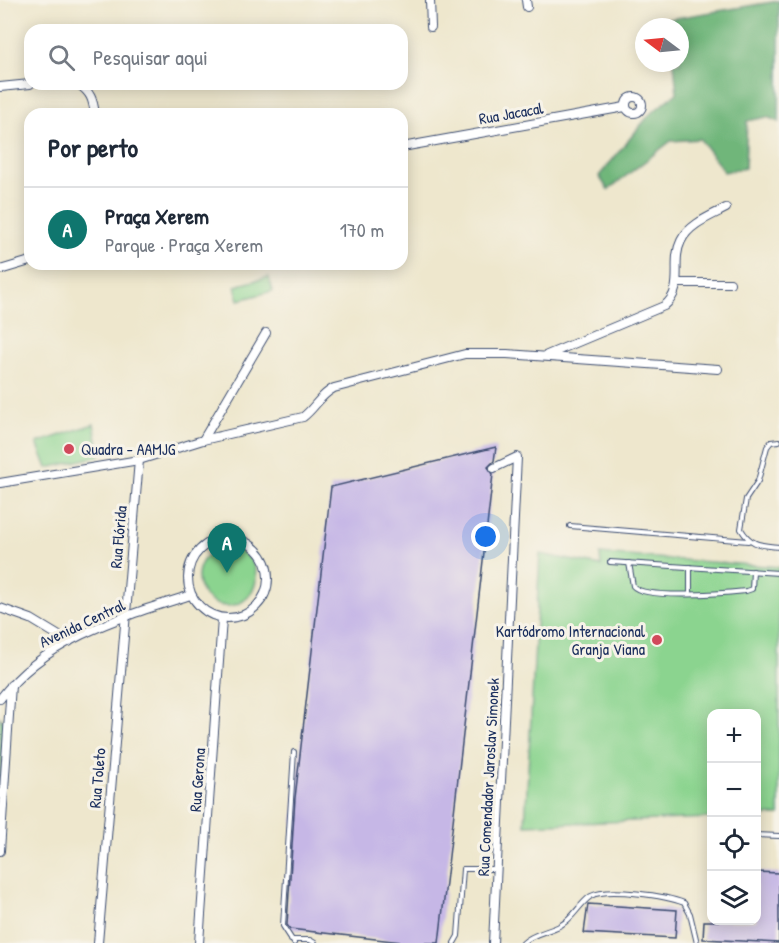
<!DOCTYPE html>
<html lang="pt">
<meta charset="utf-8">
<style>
body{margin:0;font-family:"Patrick Hand",sans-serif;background:#f6f6f7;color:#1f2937}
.controls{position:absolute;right:18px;bottom:18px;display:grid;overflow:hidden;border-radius:12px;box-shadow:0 3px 15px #0003}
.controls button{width:54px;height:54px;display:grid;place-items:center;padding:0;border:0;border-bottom:2px solid #e0e1e3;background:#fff;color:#1f2937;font:30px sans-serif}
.compass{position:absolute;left:635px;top:18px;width:54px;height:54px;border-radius:50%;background:#fff;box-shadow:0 3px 15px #0003;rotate:286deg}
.you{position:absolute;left:486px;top:537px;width:21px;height:21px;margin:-15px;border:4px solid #fff;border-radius:50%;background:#1a73e8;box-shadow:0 0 0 9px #1a73e833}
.badge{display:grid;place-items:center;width:39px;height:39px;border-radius:50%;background:#0f766e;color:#fff;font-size:20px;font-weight:700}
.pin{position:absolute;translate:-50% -50px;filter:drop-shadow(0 2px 3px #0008)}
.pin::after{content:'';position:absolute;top:32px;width:21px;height:18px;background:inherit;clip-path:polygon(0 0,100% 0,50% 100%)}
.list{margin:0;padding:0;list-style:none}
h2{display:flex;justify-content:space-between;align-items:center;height:78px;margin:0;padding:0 24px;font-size:26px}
h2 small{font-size:20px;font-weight:400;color:#747a83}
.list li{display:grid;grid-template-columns:39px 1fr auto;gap:18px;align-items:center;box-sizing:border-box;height:84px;padding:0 24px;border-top:2px solid #e0e1e3}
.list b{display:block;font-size:22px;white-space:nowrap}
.list p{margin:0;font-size:20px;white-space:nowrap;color:#747a83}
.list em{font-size:20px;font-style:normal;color:#747a83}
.icon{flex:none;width:33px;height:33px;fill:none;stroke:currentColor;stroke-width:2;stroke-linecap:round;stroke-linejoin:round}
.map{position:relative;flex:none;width:779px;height:943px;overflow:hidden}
.search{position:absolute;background:#fff;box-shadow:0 3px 15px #0003;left:24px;top:24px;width:384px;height:66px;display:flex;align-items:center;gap:15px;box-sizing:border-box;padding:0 21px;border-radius:18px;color:#747a83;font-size:22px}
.panel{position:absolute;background:#fff;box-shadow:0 3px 15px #0003;left:24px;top:108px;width:384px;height:162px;border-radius:18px}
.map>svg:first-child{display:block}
.green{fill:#8bd48f;stroke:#538276;stroke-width:1.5}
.forest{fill:#70b67a;stroke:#46726c;stroke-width:1.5}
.building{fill:#c6b7e6}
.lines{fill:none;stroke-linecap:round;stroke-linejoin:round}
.service-casing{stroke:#3b4b6f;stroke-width:6}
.minor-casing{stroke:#3b4b6f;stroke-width:10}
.service{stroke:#fff;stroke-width:4}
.minor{stroke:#fff;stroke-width:8}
.poi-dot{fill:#d1495b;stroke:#f7f3e8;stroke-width:2}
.labels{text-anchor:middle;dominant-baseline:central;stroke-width:6;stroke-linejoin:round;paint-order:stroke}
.street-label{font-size:16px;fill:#1b2f5e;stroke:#f7f3e8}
.poi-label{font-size:16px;fill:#1b2f5e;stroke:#f7f3e8;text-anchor:start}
</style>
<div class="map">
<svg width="779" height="943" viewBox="0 0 779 943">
<rect width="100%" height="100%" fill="#f7f3e8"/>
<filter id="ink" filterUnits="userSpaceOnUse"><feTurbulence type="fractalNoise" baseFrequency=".0167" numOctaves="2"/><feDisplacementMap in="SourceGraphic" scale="12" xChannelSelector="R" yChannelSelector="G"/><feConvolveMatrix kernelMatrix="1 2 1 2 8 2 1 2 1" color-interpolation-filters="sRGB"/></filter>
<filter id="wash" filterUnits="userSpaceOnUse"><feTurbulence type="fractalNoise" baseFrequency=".008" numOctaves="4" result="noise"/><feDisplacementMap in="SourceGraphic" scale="24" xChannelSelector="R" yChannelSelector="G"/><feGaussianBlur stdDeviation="1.35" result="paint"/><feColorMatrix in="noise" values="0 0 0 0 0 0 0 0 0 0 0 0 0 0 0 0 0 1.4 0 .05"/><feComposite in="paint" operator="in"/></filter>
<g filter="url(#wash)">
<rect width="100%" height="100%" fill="#eee7cd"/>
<g class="green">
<polygon points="269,277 273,291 239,300 235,286"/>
<polygon points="94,424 100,456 47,468 37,443"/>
<circle cx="227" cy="577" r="29"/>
<polygon points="540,554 601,566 600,554 779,567 779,815 757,816 756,714 712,714 711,818 525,825"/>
<polygon points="0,717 5,723 0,798"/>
</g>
<polygon class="forest" points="779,1 779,122 767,117 747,121 745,168 724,172 700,139 671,141 608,190 599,176 650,114 677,93 674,63 680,63 680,27 670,27 669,19"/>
<g id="blocks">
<g class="building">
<polygon points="496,447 494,461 488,467 493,474 439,943 410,943 290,929 287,925 295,798 331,487"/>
<polygon points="756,872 779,873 779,943 703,939 704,921 756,921"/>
<polygon points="588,904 677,910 675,938 584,933"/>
</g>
</g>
</g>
<g filter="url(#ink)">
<use href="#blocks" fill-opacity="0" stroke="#3b4b6f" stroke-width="1.5"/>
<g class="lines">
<g class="service-casing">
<g id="service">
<path d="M779,441L771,442L767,447L758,481L746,499L741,529C751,546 761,545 779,547"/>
<polyline points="570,526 748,541"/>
<polyline points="610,562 779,573"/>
<path d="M629,563L633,586C644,600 726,593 746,591L752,589L753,571"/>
<polyline points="690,593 690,567"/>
<polyline points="294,752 283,926 294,943"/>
<polyline points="756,835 779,836"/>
<polyline points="291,940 310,940 315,943"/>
<polyline points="454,943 458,936 463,869 497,869"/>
<path d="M523,943C533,933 549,932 561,925C574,918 579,904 591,896C607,887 667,896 684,903L690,914L697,943"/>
</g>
</g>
<g class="minor-casing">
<g id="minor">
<polyline points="430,0 431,27"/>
<polyline points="526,0 527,7"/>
<path d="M78,84C91,92 93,100 95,114"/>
<polyline points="0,87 30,84"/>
<circle cx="634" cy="105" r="8"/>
<polyline points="402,147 625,107"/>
<polyline points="0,270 30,261"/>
<polyline points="677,283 730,283"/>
<path d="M547,355L664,306C686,289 670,263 681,241C689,224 711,216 726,208"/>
<polyline points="203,440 266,333"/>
<path d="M0,483L139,460L203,440L303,417C315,408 320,395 334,388L465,354H507L718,369"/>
<circle cx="228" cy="578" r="40"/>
<polyline points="0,608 31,619 69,642"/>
<path d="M0,699C46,638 121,617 191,595"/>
<polyline points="0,851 11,685"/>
<polyline points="98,943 139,460"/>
<polyline points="199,943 222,619"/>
<polyline points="493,943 517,457 494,468"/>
</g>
</g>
<use href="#service" class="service"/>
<use href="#minor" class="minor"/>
</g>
</g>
<g class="poi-dot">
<circle cx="69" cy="449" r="6"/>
<circle cx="657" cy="640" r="6"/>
</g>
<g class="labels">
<g class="street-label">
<text transform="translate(511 113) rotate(-10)">Rua Jacacal</text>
<text transform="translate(118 537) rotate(-85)">Rua Flórida</text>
<text transform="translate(82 623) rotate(-25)">Avenida Central</text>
<text transform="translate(488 777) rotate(-87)">Rua Comendador Jaroslav Simonek</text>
<text transform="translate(97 778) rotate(-85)">Rua Toleto</text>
<text transform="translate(197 780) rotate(-86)">Rua Gerona</text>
</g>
<g class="poi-label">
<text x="81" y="449">Quadra - AAMJG</text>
<text x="645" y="631" text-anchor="end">Kartódromo Internacional<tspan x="645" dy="18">Granja Viana</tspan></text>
</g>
</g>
</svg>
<div class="controls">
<button>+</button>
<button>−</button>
<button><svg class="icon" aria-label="locate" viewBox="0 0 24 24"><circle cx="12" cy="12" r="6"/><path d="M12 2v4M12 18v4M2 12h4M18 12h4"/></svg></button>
<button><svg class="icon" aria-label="layers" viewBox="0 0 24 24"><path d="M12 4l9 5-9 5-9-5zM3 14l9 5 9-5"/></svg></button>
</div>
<svg class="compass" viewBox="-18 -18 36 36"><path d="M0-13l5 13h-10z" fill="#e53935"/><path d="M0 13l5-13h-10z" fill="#747a83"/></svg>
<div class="you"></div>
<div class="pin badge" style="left:227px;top:573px">A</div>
<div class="search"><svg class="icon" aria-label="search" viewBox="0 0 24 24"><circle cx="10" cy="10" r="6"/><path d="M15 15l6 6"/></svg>Pesquisar aqui</div>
<section class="panel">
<h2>Por perto<small></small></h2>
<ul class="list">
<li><span class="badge">A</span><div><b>Praça Xerem</b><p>Parque · Praça Xerem</p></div><em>170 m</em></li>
</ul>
</section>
</div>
